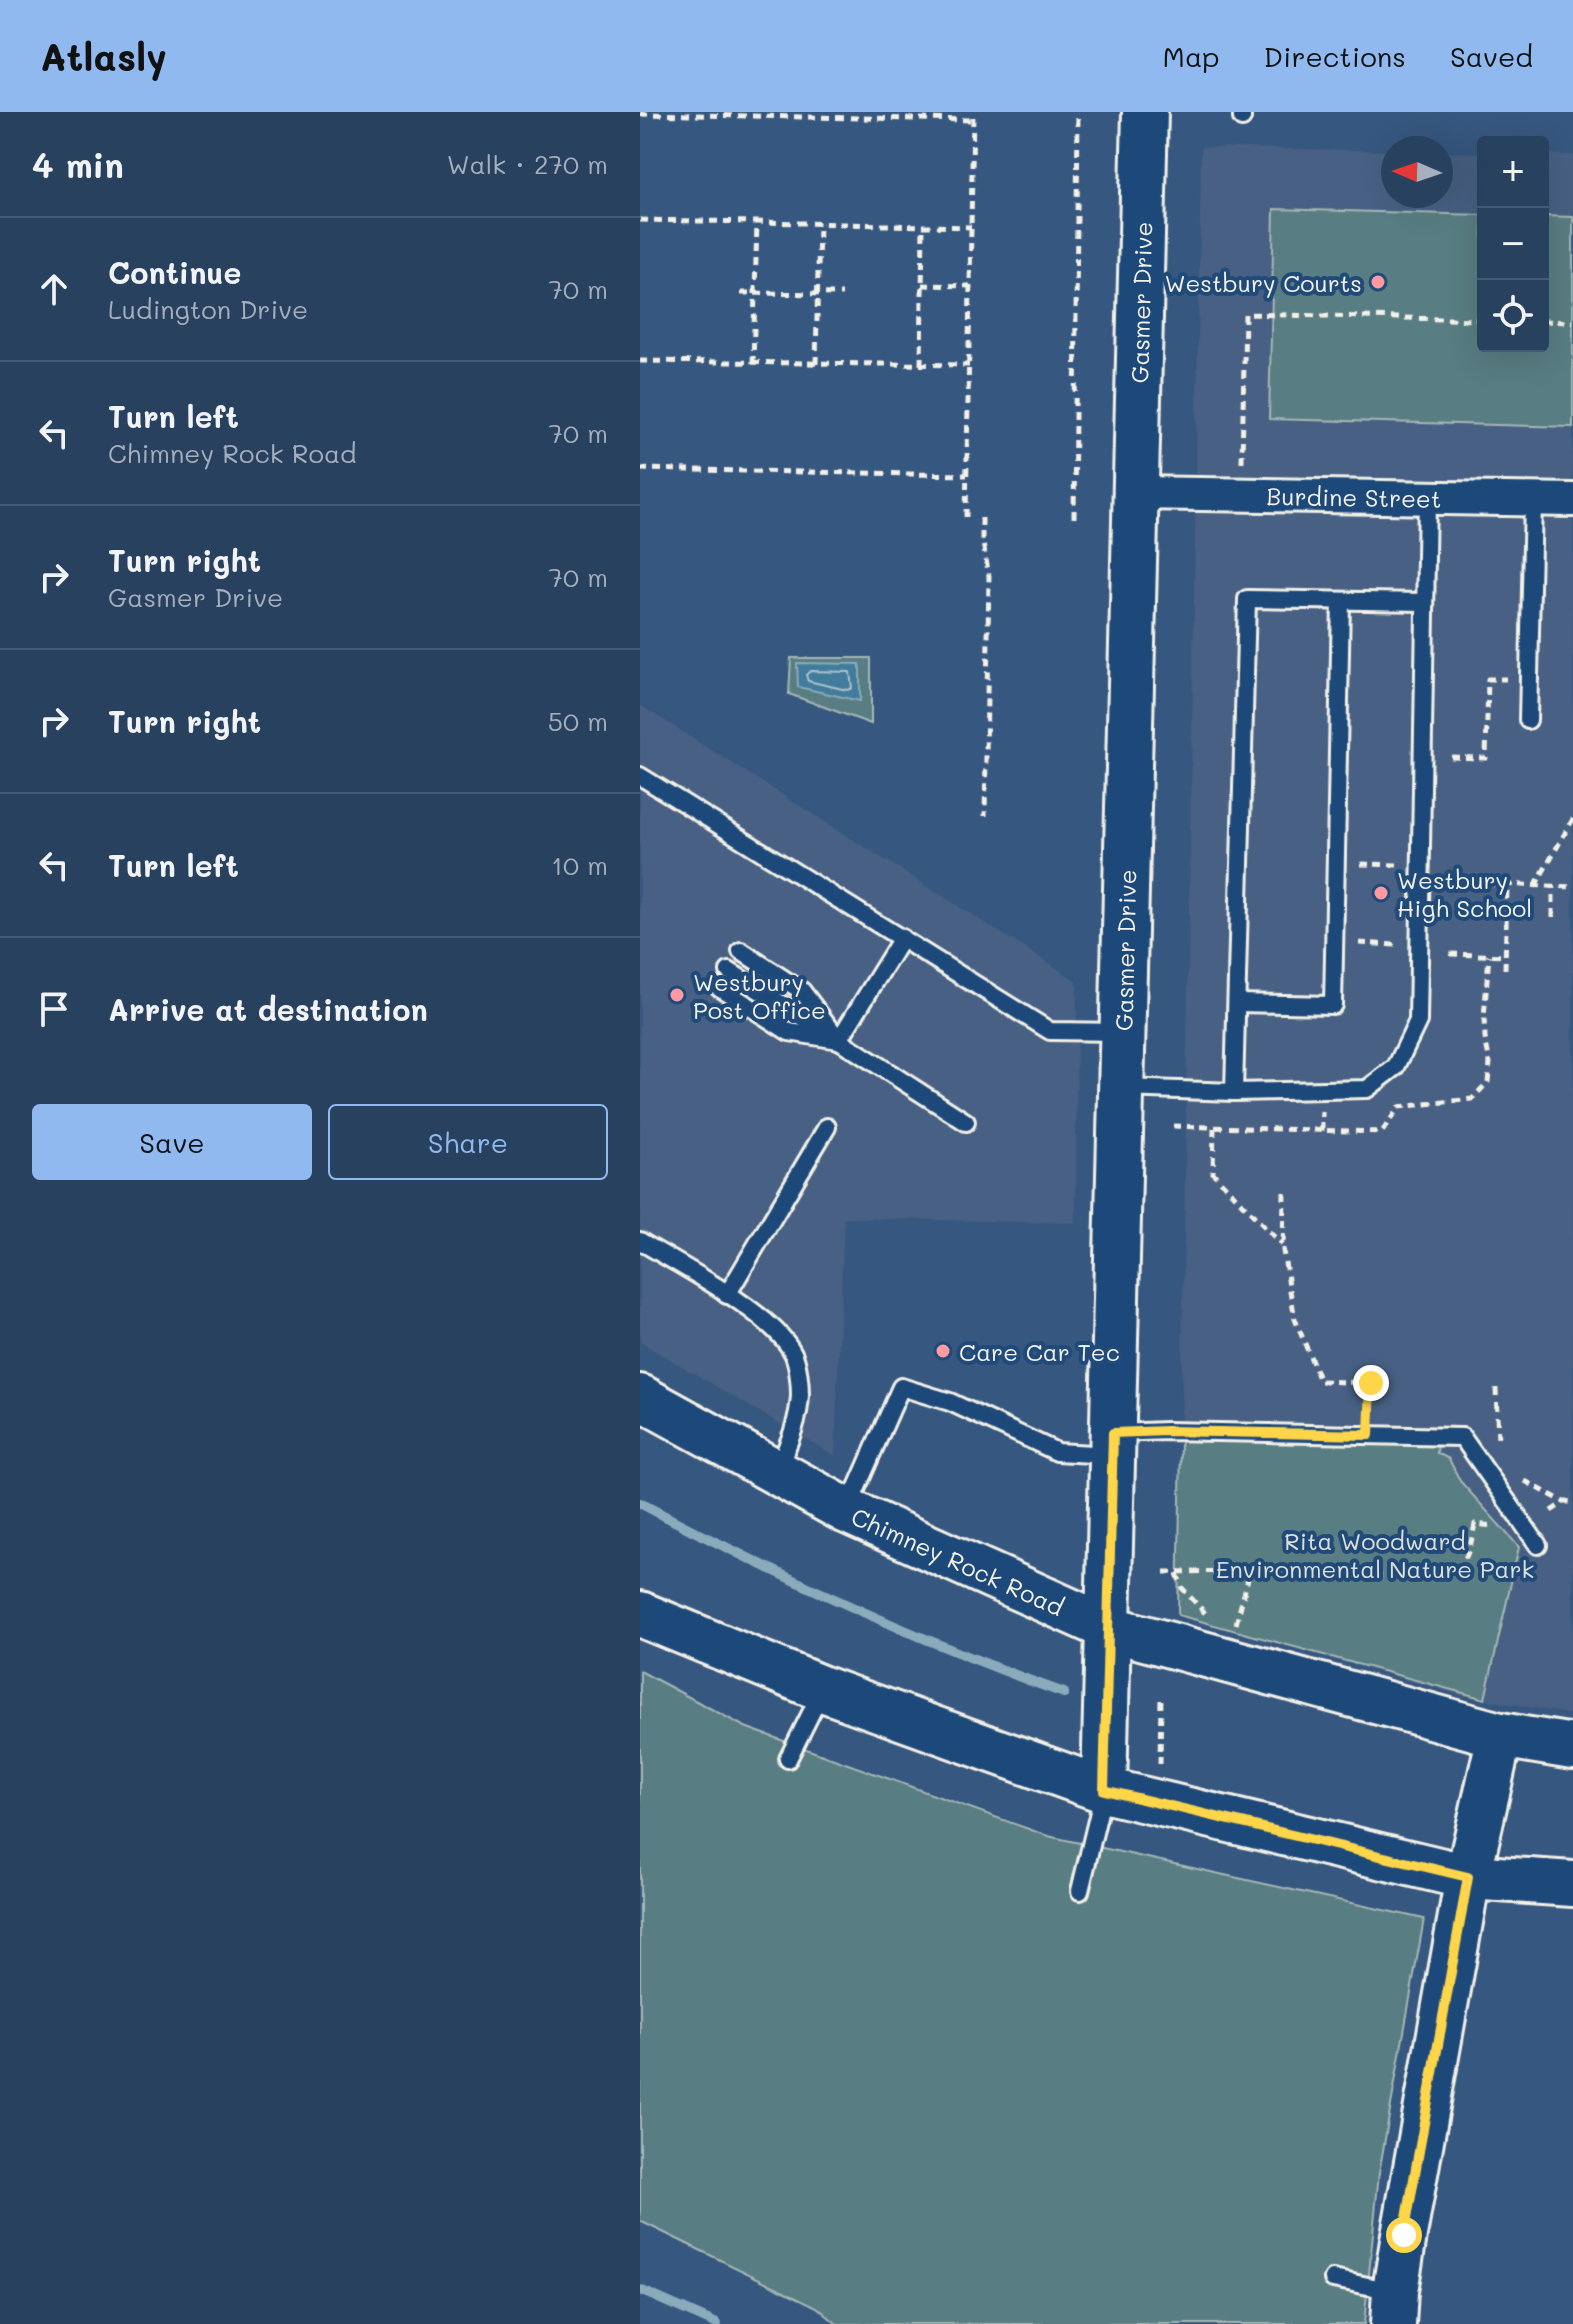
<!DOCTYPE html>
<meta charset="utf-8">
<style>
body{margin:0;font-family:Mali,sans-serif;background:#344c68;color:#f1f3f6}
.controls{position:absolute;right:24px;top:24px;display:grid;overflow:hidden;border-radius:8px;box-shadow:0 8px 32px #0002}
.controls button{width:72px;height:72px;display:grid;place-items:center;padding:0;border:0;border-bottom:2px solid #445a74;background:#28415f;color:#f1f3f6;font:40px sans-serif}
.compass{position:absolute;left:741px;top:24px;width:72px;height:72px;border-radius:50%;background:#28415f;box-shadow:0 8px 32px #0002;rotate:272deg}
.stop{position:absolute;width:24px;height:24px;margin:-18px;border:6px solid #ffd54a;border-radius:50%;background:#fff}
.stop.end{background:#ffd54a;border-color:#fff;box-shadow:0 2px 8px #0008}
.list{margin:0;padding:0;list-style:none}
h2{display:flex;justify-content:space-between;align-items:center;height:104px;margin:0;padding:0 32px;font-size:34px}
h2 small{font-size:26px;font-weight:400;color:#a5afbd}
.list li{display:grid;grid-template-columns:52px 1fr auto;gap:24px;align-items:center;box-sizing:border-box;height:144px;padding:0 32px;border-top:2px solid #445a74}
.list b{display:block;font-size:30px;white-space:nowrap}
.list p{margin:0;font-size:26px;white-space:nowrap;color:#a5afbd}
.list em{font-size:26px;font-style:normal;color:#a5afbd}
.actions{display:flex;gap:16px;padding:24px 32px}
.actions a{flex:1;padding:18px 0;border:2px solid #90b9f0;border-radius:8px;text-align:center;font-size:28px;color:#90b9f0}
.actions .main{background:#90b9f0;color:#111}
.icon{flex:none;width:44px;height:44px;fill:none;stroke:currentColor;stroke-width:2;stroke-linecap:round;stroke-linejoin:round}
.map{position:relative;flex:none;width:933px;height:2212px;overflow:hidden}
header{display:flex;align-items:center;gap:48px;box-sizing:border-box;height:112px;padding:0 40px;background:#90b9f0;color:#111}
header strong{font-size:38px}
nav{display:flex;gap:44px;margin-inline-start:auto;font-size:28px}
main{display:flex}
aside{flex:1;background:#28415f}
.map>svg:first-child{display:block}
.built{fill:#466083}
.green{fill:#597d82;stroke:#a6b7b5;stroke-width:2}
.water{fill:#437c9d;stroke:#8aabbb;stroke-width:2}
.lines{fill:none;stroke-linecap:round;stroke-linejoin:round}
.shore{stroke:#adc2ca;stroke-width:2}
.stream{stroke:#8aabbb;stroke-width:10}
.lane-casing{stroke:#f4f1e8;stroke-width:22}
.street-casing{stroke:#f4f1e8;stroke-width:38}
.secondary-casing{stroke:#f4f1e8;stroke-width:50}
.path{stroke:#f4f1e8;stroke-width:5;stroke-dasharray:8 6;stroke-linecap:butt}
.lane{stroke:#1f4a7a;stroke-width:16}
.street{stroke:#1f4a7a;stroke-width:32}
.secondary{stroke:#1f4a7a;stroke-width:44}
.route{stroke:#ffd54a;stroke-width:10}
.poi-dot{fill:#ff9aa2;stroke:#1f4a7a;stroke-width:3}
.labels{text-anchor:middle;dominant-baseline:central;stroke-width:8;stroke-linejoin:round;paint-order:stroke}
.poi-label{font-size:24px;fill:#f4f1e8;stroke:#1f4a7a;text-anchor:start}
.street-label{font-size:24px;fill:#f4f1e8;stroke:#1f4a7a}
.park-label{font-size:24px;fill:#dde0d9;stroke:#1f4a7a}
</style>
<header>
<strong>Atlasly</strong>
<nav><a>Map</a><a>Directions</a><a>Saved</a></nav>
</header>
<main>
<aside>
<h2>4 min<small>Walk · 270 m</small></h2>
<ul class="list">
<li><svg class="icon" aria-label="ahead" viewBox="0 0 24 24"><path d="M12 20V5M6 11l6-6 6 6"/></svg><div><b>Continue</b><p>Ludington Drive</p></div><em>70 m</em></li>
<li><svg class="icon" aria-label="left" viewBox="0 0 24 24"><path d="M17 20v-9H6M10 6l-5 5 5 5"/></svg><div><b>Turn left</b><p>Chimney Rock Road</p></div><em>70 m</em></li>
<li><svg class="icon" aria-label="right" viewBox="0 0 24 24"><path d="M7 20v-9h11M14 6l5 5-5 5"/></svg><div><b>Turn right</b><p>Gasmer Drive</p></div><em>70 m</em></li>
<li><svg class="icon" aria-label="right" viewBox="0 0 24 24"><path d="M7 20v-9h11M14 6l5 5-5 5"/></svg><div><b>Turn right</b></div><em>50 m</em></li>
<li><svg class="icon" aria-label="left" viewBox="0 0 24 24"><path d="M17 20v-9H6M10 6l-5 5 5 5"/></svg><div><b>Turn left</b></div><em>10 m</em></li>
<li><svg class="icon" aria-label="arrive" viewBox="0 0 24 24"><path d="M6 21V4h12l-3 4 3 4H6"/></svg><div><b>Arrive at destination</b></div></li>
</ul>
<div class="actions"><a class="main">Save</a><a>Share</a></div>
</aside>
<div class="map">
<svg width="933" height="2212" viewBox="0 0 933 2212">
<rect width="100%" height="100%" fill="#36577f"/>
<filter id="ink" filterUnits="userSpaceOnUse"><feTurbulence type="fractalNoise" baseFrequency=".0125" numOctaves="2"/><feDisplacementMap in="SourceGraphic" scale="16" xChannelSelector="R" yChannelSelector="G"/><feConvolveMatrix kernelMatrix="1 2 1 2 8 2 1 2 1" color-interpolation-filters="sRGB"/></filter>
<g filter="url(#ink)">
<g class="built">
<polygon points="561,35 753,39 753,84 801,84 801,40 843,41 843,234 903,234 903,42 933,43 933,1603 819,1583 538,1503"/>
<polygon points="0,593 437,869 436,1111 204,1106 195,1344 0,1230"/>
</g>
<g class="green">
<polygon points="634,97 843,103 843,234 903,234 903,104 933,105 933,315 629,307"/>
<polygon points="151,546 231,546 231,612 149,582"/>
<polygon points="541,1328 798,1331 797,1341 809,1347 820,1369 879,1435 845,1587 538,1503"/>
<polygon points="0,1559 105,1615 408,1724 784,1807 739,2061 724,2212 197,2212 177,2195 0,2109"/>
</g>
<polygon class="water" points="157,551 220,552 220,589 158,575"/>
<g class="lines">
<polygon class="shore" points="170,559 210,560 212,576 207,578 168,569 166,563"/>
<g class="stream">
<path d="M0,1391C136,1463 279,1529 424,1581"/>
<polyline points="0,2178 77,2212"/>
</g>
<g class="lane-casing">
<g id="lane">
<polyline points="602,6 602,0"/>
<polyline points="888,608 893,388"/>
<polyline points="0,664 410,919 482,920"/>
<polyline points="262,826 199,928 326,1010"/>
<polyline points="101,839 162,879 199,928"/>
<polyline points="89,859 190,923"/>
<polyline points="79,875 149,920 199,928"/>
<polyline points="597,891 693,893 701,489"/>
<polyline points="483,976 594,980 727,977 756,955 778,909 787,386"/>
<polyline points="594,980 607,487 784,490"/>
<path d="M0,1129C39,1153 133,1201 153,1241C158,1251 160,1272 160,1283C159,1310 147,1335 137,1359"/>
<polyline points="87,1183 187,1015"/>
<polyline points="476,1321 527,1319 822,1325 898,1433"/>
<polyline points="207,1398 261,1275 310,1290 417,1340 470,1343"/>
<polyline points="148,1647 183,1577"/>
<polyline points="440,1779 464,1679"/>
<polyline points="693,2167 753,2179"/>
</g>
</g>
<g class="street-casing">
<g id="street">
<path id="s1" d="M496,381L933,388"/>
</g>
</g>
<g class="secondary-casing">
<g id="secondary">
<path id="s2" d="M0,1285L207,1399L468,1516L860,1623L933,1635"/>
<polyline points="0,1502 183,1577 464,1678 828,1765 933,1772"/>
<path id="s3" d="M464,1678L505,0"/>
<polyline points="753,2212 755,2179 764,2123 828,1765 860,1623"/>
</g>
</g>
<g class="path">
<polyline points="0,2 333,8"/>
<polyline points="0,108 117,110"/>
<polyline points="282,173 330,174"/>
<polyline points="101,181 202,182"/>
<polyline points="903,209 933,210"/>
<polyline points="0,249 329,253"/>
<polyline points="113,252 117,110 331,115"/>
<polyline points="176,252 179,111"/>
<polyline points="281,253 283,114"/>
<polyline points="602,350 605,202 843,208"/>
<polyline points="0,357 327,363"/>
<polyline points="326,405 333,0"/>
<polyline points="342,406 342,426 349,464 345,704"/>
<polyline points="434,406 438,0"/>
<polyline points="811,645 846,646 848,567 866,567"/>
<polyline points="721,752 759,753"/>
<polyline points="809,770 933,775"/>
<polyline points="895,774 933,707"/>
<polyline points="913,805 913,774"/>
<polyline points="719,831 757,833"/>
<polyline points="810,842 865,844"/>
<polyline points="865,857 867,773"/>
<polyline points="533,1014 742,1020 759,995 832,987 848,970 850,951 845,926 844,906 849,843"/>
<polyline points="574,1016 573,1061 642,1133"/>
<polyline points="682,1019 682,1000"/>
<polyline points="644,1080 643,1139 655,1207 680,1269 731,1271 730,1302"/>
<polyline points="856,1276 858,1330"/>
<polyline points="885,1369 924,1390 933,1390"/>
<polyline points="911,1399 923,1391"/>
<path d="M524,1460L610,1459L792,1466C827,1457 828,1445 835,1412L853,1414"/>
<polyline points="537,1461 542,1476 565,1501"/>
<polyline points="596,1512 610,1459"/>
<polyline points="520,1652 521,1583"/>
</g>
<use href="#lane" class="lane"/>
<use href="#street" class="street"/>
<use href="#secondary" class="secondary"/>
</g>
</g>
<g class="lines" filter="url(#ink)">
<polyline class="route" points="731,1271 729,1323 527,1319 473,1321 464,1678 828,1765 764,2123"/>
</g>
<g class="poi-dot">
<circle cx="738" cy="170" r="8"/>
<circle cx="741" cy="781" r="8"/>
<circle cx="37" cy="883" r="8"/>
<circle cx="303" cy="1239" r="8"/>
</g>
<g class="labels">
<g class="poi-label">
<text x="722" y="170" text-anchor="end">Westbury Courts</text>
<text x="757" y="767">Westbury<tspan x="757" dy="28">High School</tspan></text>
<text x="53" y="869">Westbury<tspan x="53" dy="28">Post Office</tspan></text>
<text x="319" y="1239">Care Car Tec</text>
</g>
<g class="street-label">
<text stroke="none"><textPath href="#s3" startOffset="1488">Gasmer Drive</textPath></text>
<text stroke="none"><textPath href="#s1" startOffset="218">Burdine Street</textPath></text>
<text stroke="none"><textPath href="#s3" startOffset="840">Gasmer Drive</textPath></text>
<text stroke="none"><textPath href="#s2" startOffset="358">Chimney Rock Road</textPath></text>
</g>
<g class="park-label">
<text x="735" y="1428">Rita Woodward<tspan x="735" dy="28">Environmental Nature Park</tspan></text>
</g>
</g>
</svg>
<div class="controls">
<button>+</button>
<button>−</button>
<button><svg class="icon" aria-label="locate" viewBox="0 0 24 24"><circle cx="12" cy="12" r="6"/><path d="M12 2v4M12 18v4M2 12h4M18 12h4"/></svg></button>
</div>
<svg class="compass" viewBox="-18 -18 36 36"><path d="M0-13l5 13h-10z" fill="#e53935"/><path d="M0 13l5-13h-10z" fill="#a5afbd"/></svg>
<div class="stop" style="left:764px;top:2123px"></div>
<div class="stop end" style="left:731px;top:1271px"></div>
</div>
</main>
